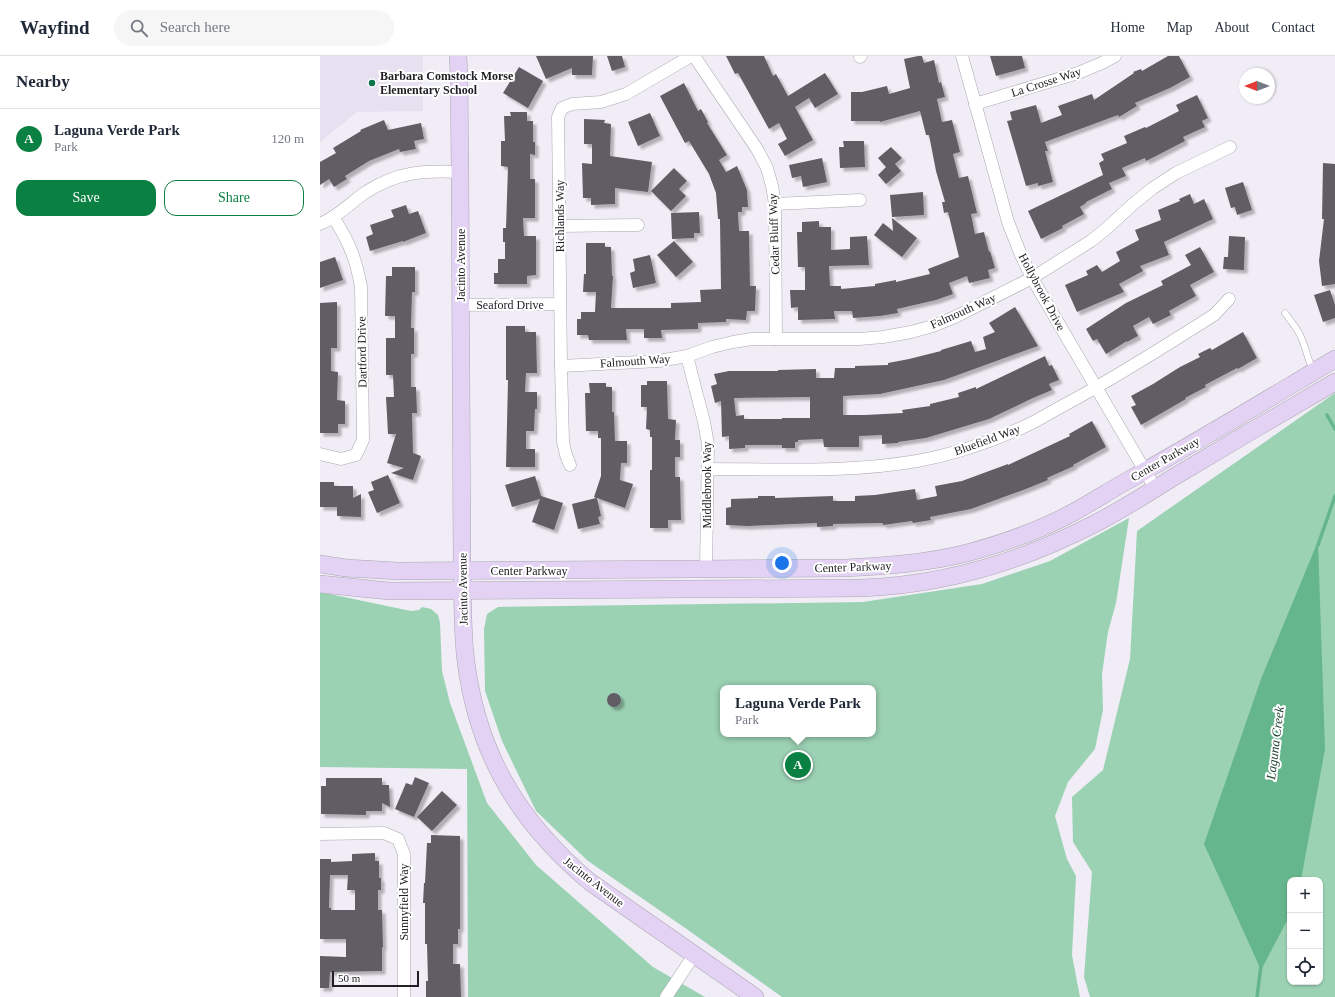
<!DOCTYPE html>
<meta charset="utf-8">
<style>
body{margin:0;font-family:"Times New Roman",serif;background:#f6f6f7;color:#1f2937}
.controls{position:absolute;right:12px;bottom:12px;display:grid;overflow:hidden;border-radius:8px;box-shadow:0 1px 3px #0004}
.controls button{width:36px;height:36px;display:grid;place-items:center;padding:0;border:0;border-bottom:1px solid #e0e1e3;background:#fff;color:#1f2937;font:20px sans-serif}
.compass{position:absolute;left:919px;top:12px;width:36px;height:36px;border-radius:50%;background:#fff;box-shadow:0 1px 3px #0004;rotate:270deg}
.scale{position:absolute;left:12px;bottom:10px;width:87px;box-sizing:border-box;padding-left:4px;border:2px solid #222024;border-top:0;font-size:11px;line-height:14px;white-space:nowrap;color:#222024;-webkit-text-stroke:3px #fff;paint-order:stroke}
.you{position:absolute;left:462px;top:507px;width:14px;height:14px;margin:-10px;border:3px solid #fff;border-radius:50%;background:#1a73e8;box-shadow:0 0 0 6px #1a73e833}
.badge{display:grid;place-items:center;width:26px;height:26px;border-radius:50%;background:#0b8043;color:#fff;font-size:13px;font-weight:700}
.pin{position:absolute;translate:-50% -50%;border:2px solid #fff;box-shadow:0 1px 4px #0006}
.popup{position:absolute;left:400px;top:629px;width:156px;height:52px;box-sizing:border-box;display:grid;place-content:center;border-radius:8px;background:#fff;filter:drop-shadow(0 1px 3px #0005);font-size:13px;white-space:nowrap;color:#747a83}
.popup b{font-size:15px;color:#1f2937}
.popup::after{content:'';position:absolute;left:50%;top:100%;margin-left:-8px;border:8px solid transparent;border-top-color:#fff}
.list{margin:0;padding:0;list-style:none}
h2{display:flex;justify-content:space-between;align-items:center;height:52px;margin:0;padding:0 16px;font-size:17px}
h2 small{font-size:13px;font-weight:400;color:#747a83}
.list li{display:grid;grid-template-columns:26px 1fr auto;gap:12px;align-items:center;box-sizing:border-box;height:60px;padding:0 16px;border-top:1px solid #e0e1e3}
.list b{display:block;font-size:15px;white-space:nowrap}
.list p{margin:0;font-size:13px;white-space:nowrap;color:#747a83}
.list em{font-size:13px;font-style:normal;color:#747a83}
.actions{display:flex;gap:8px;padding:12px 16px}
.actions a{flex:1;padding:9px 0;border:1px solid #0b8043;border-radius:12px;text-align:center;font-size:14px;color:#0b8043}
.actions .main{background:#0b8043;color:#fff}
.icon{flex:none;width:22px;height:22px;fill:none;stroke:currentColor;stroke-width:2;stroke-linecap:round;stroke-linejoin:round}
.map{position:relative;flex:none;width:1015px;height:941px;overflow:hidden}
header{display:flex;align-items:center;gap:24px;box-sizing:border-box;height:56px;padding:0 20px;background:#fff;border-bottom:1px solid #e0e1e3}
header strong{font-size:19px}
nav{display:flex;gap:22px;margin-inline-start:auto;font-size:14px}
.search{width:280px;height:36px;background:#f6f6f7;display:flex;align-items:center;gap:10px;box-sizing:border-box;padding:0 14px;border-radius:22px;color:#747a83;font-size:15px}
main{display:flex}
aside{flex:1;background:#fff}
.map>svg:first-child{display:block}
.built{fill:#e7e0f0}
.green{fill:#9cd2b4;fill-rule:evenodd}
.water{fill:#65b68c}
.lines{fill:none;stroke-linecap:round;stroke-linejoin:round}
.stream{stroke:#65b68c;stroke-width:3.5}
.building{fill:#605d65;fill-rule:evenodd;filter:url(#shadow)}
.lane-casing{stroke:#aaa7af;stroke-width:7}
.street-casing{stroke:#aaa7af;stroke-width:13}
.secondary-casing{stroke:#aaa7af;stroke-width:18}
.lane{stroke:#fff;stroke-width:6}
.street{stroke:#fff;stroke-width:12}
.secondary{stroke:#e3d2f4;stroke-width:17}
.poi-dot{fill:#0f744c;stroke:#fff;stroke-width:1.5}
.labels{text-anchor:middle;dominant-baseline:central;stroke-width:4;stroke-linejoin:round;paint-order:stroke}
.poi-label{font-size:12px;font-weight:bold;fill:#222024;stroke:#fff;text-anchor:start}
.street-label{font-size:12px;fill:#222024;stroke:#fff}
.water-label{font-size:13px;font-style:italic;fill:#1a3d2c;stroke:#fff}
</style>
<header>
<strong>Wayfind</strong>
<div class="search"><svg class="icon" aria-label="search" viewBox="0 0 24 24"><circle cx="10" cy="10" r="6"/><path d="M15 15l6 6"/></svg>Search here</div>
<nav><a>Home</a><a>Map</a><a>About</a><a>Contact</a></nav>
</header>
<main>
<aside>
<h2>Nearby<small></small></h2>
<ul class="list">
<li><span class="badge">A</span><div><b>Laguna Verde Park</b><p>Park</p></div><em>120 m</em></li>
</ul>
<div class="actions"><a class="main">Save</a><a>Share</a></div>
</aside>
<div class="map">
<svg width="1015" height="941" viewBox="0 0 1015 941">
<defs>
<filter id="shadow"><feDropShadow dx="3.5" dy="3.5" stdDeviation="1" flood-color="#0004"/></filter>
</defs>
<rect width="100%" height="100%" fill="#f1edf6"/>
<polygon class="built" points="0,0 103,0 103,55 37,56 0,86"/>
<g class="green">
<path d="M1015,337V941H770L764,921L772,816L753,786L752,741L783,714L810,603L817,475ZM970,824H1000V926H970Z"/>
<path d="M809,462L796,547L788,576L782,618L783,654L775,693L748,726L735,760L747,803L756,820L752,899L760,941H462L368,874L268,805L216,755L182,685L165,635L164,573L167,558L178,551L543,546L662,528L730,505ZM403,632H553V678H403Z"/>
<polygon points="0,536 91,555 99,554 102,551 111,553 118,559 120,567 122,615 130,647 167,747 216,809 333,911 385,941 148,941 147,713 0,711"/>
</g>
<polygon class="water" points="998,485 1005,693 981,824 970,824 970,859 941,914 884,788 941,623"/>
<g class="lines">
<g class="stream">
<polyline points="1007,359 1015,373"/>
<polyline points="998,489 1015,440"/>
<polyline points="937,941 941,910"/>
</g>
</g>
<g class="building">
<polygon points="216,0 273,0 272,19 252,19 252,12 226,23"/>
<polygon points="287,0 302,0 305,11 292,15"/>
<polygon points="406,0 444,0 453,20 456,18 468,40 505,17 518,38 495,52 489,42 475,51 493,84 465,100 458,88 467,83 459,67 449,73 418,17 415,18"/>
<polygon points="598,0 602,0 604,7 614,4 619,27 621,26 625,41 617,43 622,66 632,64 640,96 633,98 639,122 648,120 657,157 651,158 655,178 664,176 669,196 670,195 675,212 668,214 670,222 649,227 647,220 629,227 633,238 616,244 577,253 578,257 560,260 533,262 532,255 514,255 515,263 478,264 478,251 471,252 470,234 485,234 485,211 478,211 477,176 482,176 482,166 499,165 499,171 511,171 511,194 530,193 530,181 547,180 549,209 509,210 510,230 521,230 521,233 555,230 555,228 576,224 576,226 610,218 608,213 639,201 628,156 624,157 622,146 625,146 616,115 609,79 606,79 600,55 560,66 560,65 531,65 531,36 542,36 567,30 569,38 590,32 584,3"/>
<polygon points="670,0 702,0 705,12 676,20"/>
<polygon points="848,0 859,0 870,21 850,32 815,47 817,50 799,61 798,59 725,86 728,95 725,95 733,126 718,130 718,127 706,130 687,65 692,64 690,56 716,49 721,67 742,59 738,50 772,38 774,44 814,17 813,16 821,13 822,15"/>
<polygon points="199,11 223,25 208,52 183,37"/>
<polygon points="364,27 378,55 381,53 388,66 387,67 407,99 399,104 406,116 417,110 427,134 428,151 422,151 422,156 418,156 419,175 429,175 430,230 436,230 435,255 427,255 426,264 406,263 406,266 378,267 378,273 341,274 342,282 324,282 324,273 306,273 307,284 269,284 268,279 257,279 257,263 261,263 261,256 275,256 276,236 263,236 264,218 266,218 266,187 285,187 285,191 291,191 292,220 293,220 291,252 351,252 351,247 381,246 380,234 401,233 400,163 398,163 396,137 389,118 369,85 365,87 340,40"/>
<polygon points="877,39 888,62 882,65 885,71 863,81 865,85 838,99 826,105 825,102 802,112 806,120 789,127 792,133 766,146 766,147 760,151 764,158 742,170 743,172 721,183 708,155 783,119 779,107 784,104 781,98 807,87 804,80 825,71 826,72 859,55 856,49"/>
<polygon points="190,56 207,56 207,65 213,65 213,86 215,86 215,99 210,98 210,123 215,123 215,162 203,162 204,180 216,180 216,219 207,220 207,228 174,228 174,217 178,217 178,203 185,203 185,186 183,186 183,172 186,172 188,111 181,110 181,85 185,85 184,60 191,60"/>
<polygon points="330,57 340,80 318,90 308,66"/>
<polygon points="264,63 285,64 284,67 291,68 290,100 332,106 328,136 295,132 295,148 271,149 271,142 263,142 262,107 272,108 272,88 264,88"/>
<polygon points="64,64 68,74 101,67 104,83 94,85 96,93 80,96 79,93 49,105 25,120 27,123 14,131 9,123 0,129 0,106 16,97 13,92 41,75 40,74"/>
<polygon points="523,85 544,85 545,111 520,112 519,91 524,91"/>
<polygon points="571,91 582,102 575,108 581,115 566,128 558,119 566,111 558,102"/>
<polygon points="502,102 507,126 483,131 481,120 472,122 469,109"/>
<polygon points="1003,107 1015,108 1015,228 1002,230 999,205 1004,163 1002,163"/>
<polygon points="354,112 367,125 359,133 366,140 351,155 331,135"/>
<polygon points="923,126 932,154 917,159 915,151 911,152 905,132"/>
<polygon points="603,136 604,159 572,161 570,139"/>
<polygon points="870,138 874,148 884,143 893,163 844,186 849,199 820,210 823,215 799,228 804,236 757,256 745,229 768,219 766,215 777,209 782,216 800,205 796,196 819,184 815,174 841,164 838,154 860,145 859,143"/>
<polygon points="86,149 89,158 98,155 106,177 83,186 83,185 50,195 46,181 53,178 50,169 74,161 71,154"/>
<polygon points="379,156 380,177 374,177 374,182 352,183 351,157"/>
<polygon points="572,162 597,182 582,201 554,179 563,167 573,175"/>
<polygon points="909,180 925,181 924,214 903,213 904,201 908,201"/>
<polygon points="354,185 373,206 356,221 337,199"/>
<polygon points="880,191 894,216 870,229 876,240 849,255 851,259 833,268 829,261 813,270 818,280 807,286 807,285 786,298 777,283 773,285 766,273 806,247 843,229 841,225 871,209 865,199"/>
<polygon points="330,199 336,227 313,232 310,217 315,215 313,203"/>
<polygon points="15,201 23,224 0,232 0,206"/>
<polygon points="72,211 95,211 95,236 92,236 91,272 94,272 94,298 91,298 91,331 96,331 97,357 92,357 93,397 101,400 93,424 71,417 84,412 67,407 76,378 68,378 66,341 74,341 73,319 66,319 66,282 75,282 75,260 65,260 66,220 72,220"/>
<polygon points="1010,234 1015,249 1015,262 1003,266 994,239"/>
<polygon points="17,246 17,292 11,292 11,315 18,316 17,344 25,345 25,368 18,368 18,377 0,377 0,247"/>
<path d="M695,251L718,290L624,324L560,338L523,340V359H545L583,357L582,354L610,350V348L639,341L638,337L656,331V333L725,300L729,310L732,309L739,324L729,328L732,334L713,342L669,363L606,382L578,386V387L562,388V379L539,380V391H504L503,383L478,384V386H475V392H462V389H425V392L409,393V380L402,381L401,345L395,347L391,330L397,328L394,318L409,315H458V314L496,313V322H514L515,312H535V310L568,309V307L589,303L621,295V294L651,285L655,296L666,293L663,281L675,276L669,267ZM490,341V362H462V363H424V359L416,360L414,342Z"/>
<polygon points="186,270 205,270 205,276 216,276 217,317 206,317 205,336 217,336 217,353 215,353 214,375 206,375 206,393 215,393 215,411 186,411 188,324 186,324"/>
<polygon points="923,276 937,302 918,313 917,312 885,329 886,331 865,342 866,343 821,369 811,351 816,349 811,340 833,328 860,311 880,301 878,298 890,292 892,294"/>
<polygon points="327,325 347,325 348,363 356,364 355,384 360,384 360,401 355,401 355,421 360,421 361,464 348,464 348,472 330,472 330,414 332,414 332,381 330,381 330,374 326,373 327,351 321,351 321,329 327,329"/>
<polygon points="269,327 286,327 286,331 292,331 292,356 294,356 295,385 307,385 307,407 301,407 300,424 313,428 305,452 277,442 281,460 278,461 280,468 258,473 252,448 276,442 274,441 281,420 281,382 278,382 278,375 266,375 265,337 270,337"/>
<polygon points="772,365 786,391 753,409 754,410 727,422 728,424 706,433 651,453 610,461 611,464 593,467 592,465 563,469 563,467 513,468 513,470 497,471 497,467 428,470 406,469 406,452 411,451 411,443 438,442 438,440 455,440 455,442 513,440 513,445 535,445 535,440 555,439 595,433 597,444 617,440 615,430 642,425 688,408 688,409 750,380 749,378"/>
<polygon points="68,419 80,447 57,457 48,436 54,434 51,426"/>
<polygon points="215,420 221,440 243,447 234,474 212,466 220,443 192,451 185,429"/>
<polygon points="0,426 14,426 14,430 33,430 33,442 41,438 41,461 17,460 17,451 0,451"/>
<circle cx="294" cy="644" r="7"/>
<polygon points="95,721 109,727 94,761 75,753 86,727 92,729"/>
<polygon points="6,722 62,722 62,729 69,729 70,751 62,747 62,755 46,755 46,759 1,758 1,730 6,730"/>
<polygon points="122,735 137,749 112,775 97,761"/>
<polygon points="111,779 140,780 140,873 138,873 138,888 133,888 133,908 140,908 141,941 106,941 106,925 108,925 107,888 105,888 105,847 103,847 104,827 105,827 107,787 111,787"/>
<path d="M55,797V805H59V822H61V834H58V854H62L63,891H62V915L10,916L9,932H0V900L26,901V883H0V803H11V806L32,805V798ZM10,819H28L27,834H35V854H11V852H9Z"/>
</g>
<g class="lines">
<g class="lane-casing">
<path id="lane" d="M965,257C970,264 977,272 981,281C986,292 987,302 993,314"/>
</g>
<g class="street-casing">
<g id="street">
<polyline points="374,0 437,93 447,112 452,130 455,148 456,283"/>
<polyline points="642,0 688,166 701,199 712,222 835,432"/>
<polyline points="540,1 541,0"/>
<polyline points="655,48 758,17 782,7 795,0"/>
<polyline points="455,148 540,144"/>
<path d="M0,168C19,160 30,147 46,136C77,116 104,114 140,116"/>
<polyline points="240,170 318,169"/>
<polyline points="141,249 240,248"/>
<polyline points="367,300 384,366 388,388 386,513"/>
<polyline points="241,310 339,305 367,300 392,291 413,286 432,283 539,283 563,281 591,276 613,270 635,261 712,222 771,185 786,173 812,149 833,132 856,117 910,91"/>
<path d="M0,398L21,403L36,399L43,384L41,231C36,203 29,185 13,161"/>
<polyline points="250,409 246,399 243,386 241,310 238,61 242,52 252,48 281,46 306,38 371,0"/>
<path d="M388,413C458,413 528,417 597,405C636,398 676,384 712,367C723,361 735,354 746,348C797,321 845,290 894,259L909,243"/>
<polyline points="0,778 64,777 78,783 84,798 84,941"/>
<polyline points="346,941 374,899"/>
</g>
</g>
<g class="secondary-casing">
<g id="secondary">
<path d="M138,0L139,18L140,116L142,515C143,545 142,576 146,606C158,699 199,766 270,826L435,941"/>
<path d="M0,508L26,512L78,515L525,512C566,510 607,507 647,497C684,487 721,474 754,456C772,446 789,435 807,425C877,386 946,344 1015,303"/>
<path d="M0,528L69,535L542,532C623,529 703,505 776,467C806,452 835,432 864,415C914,385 965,355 1015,326"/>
</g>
</g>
<use href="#lane" class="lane"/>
<use href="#street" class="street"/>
<use href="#secondary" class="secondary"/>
</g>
<circle class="poi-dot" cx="52" cy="27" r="4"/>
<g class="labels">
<g class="poi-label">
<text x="60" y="20">Barbara Comstock Morse<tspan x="60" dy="14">Elementary School</tspan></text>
</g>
<g class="street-label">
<text transform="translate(726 26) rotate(-18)">La Crosse Way</text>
<text transform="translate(240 160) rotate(-90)">Richlands Way</text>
<text transform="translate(454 178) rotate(-92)">Cedar Bluff Way</text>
<text transform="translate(141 209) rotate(-90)">Jacinto Avenue</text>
<text transform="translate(722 236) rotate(62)">Hollybrook Drive</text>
<text x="190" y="249">Seaford Drive</text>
<text transform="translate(643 255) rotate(-24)">Falmouth Way</text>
<text transform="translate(42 296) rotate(-91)">Dartford Drive</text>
<text transform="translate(315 305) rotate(-4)">Falmouth Way</text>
<text transform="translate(667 384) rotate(-20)">Bluefield Way</text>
<text transform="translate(845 403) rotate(-30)">Center Parkway</text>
<text transform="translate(387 429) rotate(-90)">Middlebrook Way</text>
<text transform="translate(533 511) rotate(-2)">Center Parkway</text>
<text x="209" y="515">Center Parkway</text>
<text transform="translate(143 533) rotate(-91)">Jacinto Avenue</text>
<text transform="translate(274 826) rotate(38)">Jacinto Avenue</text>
<text transform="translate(84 846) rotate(-90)">Sunnyfield Way</text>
</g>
<g class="water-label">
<text transform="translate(955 687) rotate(-83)">Laguna Creek</text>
</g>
</g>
</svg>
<div class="controls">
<button>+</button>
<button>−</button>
<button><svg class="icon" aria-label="locate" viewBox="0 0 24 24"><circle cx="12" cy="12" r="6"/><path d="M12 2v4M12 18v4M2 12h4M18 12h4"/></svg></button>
</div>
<svg class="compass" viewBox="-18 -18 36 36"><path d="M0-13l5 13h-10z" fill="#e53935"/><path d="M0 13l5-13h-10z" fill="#747a83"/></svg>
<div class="scale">50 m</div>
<div class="you"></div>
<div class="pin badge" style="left:478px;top:709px">A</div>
<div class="popup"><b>Laguna Verde Park</b>Park</div>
</div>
</main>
